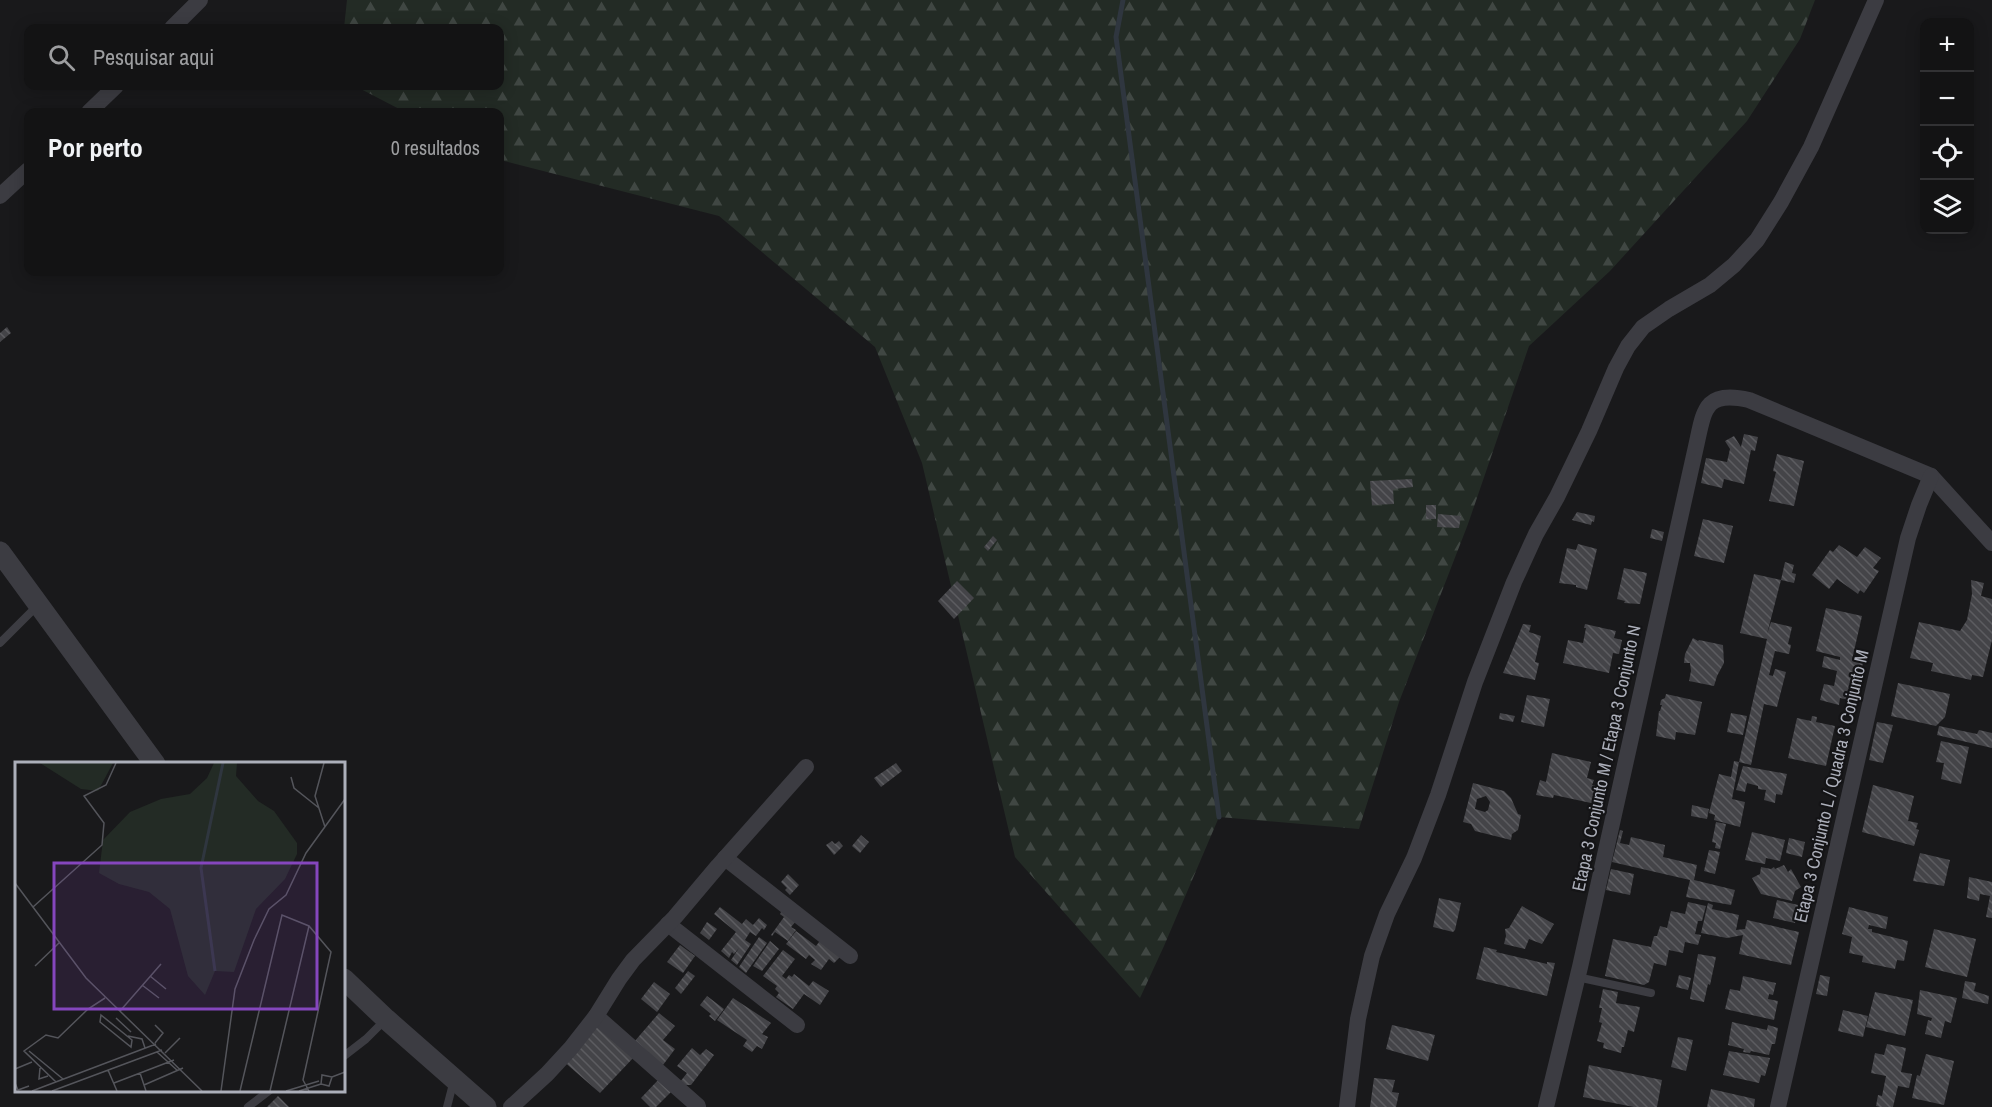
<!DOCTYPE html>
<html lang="pt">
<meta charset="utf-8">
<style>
body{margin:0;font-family:"Archivo Narrow",sans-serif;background:#1c1c1d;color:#f1f3f6}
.controls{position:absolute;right:18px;top:18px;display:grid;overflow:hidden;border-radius:12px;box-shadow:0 3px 15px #0003}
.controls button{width:54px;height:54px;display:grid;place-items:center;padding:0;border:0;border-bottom:2px solid #323234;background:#131314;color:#f1f3f6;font:30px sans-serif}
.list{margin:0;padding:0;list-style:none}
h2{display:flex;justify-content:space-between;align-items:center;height:78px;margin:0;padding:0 24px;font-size:26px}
h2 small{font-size:20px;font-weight:400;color:#9d9ea0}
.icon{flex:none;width:33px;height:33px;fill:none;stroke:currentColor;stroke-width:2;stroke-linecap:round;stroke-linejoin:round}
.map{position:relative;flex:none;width:1992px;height:1107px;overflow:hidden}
.search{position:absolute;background:#131314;box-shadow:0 3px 15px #0003;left:24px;top:24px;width:480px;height:66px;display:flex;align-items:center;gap:15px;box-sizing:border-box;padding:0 21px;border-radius:12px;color:#9d9ea0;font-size:22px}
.panel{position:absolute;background:#131314;box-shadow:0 3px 15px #0003;left:24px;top:108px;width:480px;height:168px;border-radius:12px}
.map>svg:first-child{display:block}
.forest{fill:url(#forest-firs)}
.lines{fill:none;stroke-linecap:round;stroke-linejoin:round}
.stream{stroke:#2f363f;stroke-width:5}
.building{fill:url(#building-back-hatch);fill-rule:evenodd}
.service{stroke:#3c3c42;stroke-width:8}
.minor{stroke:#3c3c42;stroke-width:16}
.tertiary{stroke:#3c3c42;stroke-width:21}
.labels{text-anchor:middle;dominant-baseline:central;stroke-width:4.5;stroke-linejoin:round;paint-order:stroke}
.street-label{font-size:18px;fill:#acafba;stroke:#141416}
.inset-river{fill:none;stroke:#2f363f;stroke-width:3}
.inset-road{fill:none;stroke:#54555b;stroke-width:1.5}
.view{fill:#8546be;fill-opacity:0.15;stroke:#8546be;stroke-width:3}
.inset-edge{fill:none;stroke:#acafba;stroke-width:3}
</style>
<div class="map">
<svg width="1992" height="1107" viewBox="0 0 1992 1107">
<defs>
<pattern id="forest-firs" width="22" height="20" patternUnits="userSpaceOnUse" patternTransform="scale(1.5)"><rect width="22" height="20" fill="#232b25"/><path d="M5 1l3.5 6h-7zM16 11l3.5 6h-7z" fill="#404743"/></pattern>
<pattern id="building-back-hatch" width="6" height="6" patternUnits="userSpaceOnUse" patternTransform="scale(1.5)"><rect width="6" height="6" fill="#444448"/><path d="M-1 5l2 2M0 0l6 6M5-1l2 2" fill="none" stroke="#5c5c60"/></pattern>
</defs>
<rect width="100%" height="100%" fill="#19191b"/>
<polygon class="forest" points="347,0 1815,0 1800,39 1747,121 1610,271 1529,346 1468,524 1399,702 1359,829 1219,817 1164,946 1140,998 1015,857 922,463 875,347 719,216 500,160 500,112 405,112 355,86 500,86 500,28 344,28"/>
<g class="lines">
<polyline class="stream" points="1123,0 1116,37 1219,817"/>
</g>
<g class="building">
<polygon points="7,327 11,333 0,342 0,333"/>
<polygon points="1744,434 1758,437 1755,451 1751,450 1744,484 1724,479 1722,488 1701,483 1706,458 1727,462 1730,449 1725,441 1734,436 1741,447"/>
<polygon points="1777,454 1804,461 1794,506 1769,501 1776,472 1773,471"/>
<polygon points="1412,479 1413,487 1393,489 1394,504 1372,505 1370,481"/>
<rect x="1426" y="505" width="10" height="14"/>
<polygon points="1577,512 1595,516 1594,522 1592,521 1591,525 1572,520"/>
<polygon points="1438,514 1461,516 1459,528 1437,527"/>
<polygon points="1703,519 1733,526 1724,563 1694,556"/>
<polygon points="1652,529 1664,532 1662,541 1650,538"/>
<polygon points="993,536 997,540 988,551 984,547"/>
<polygon points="1578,544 1597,549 1587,590 1576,587 1576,585 1559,583 1567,548 1576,550"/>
<polygon points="1839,545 1857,557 1865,547 1881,558 1873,568 1879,571 1864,593 1860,590 1858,594 1837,579 1829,589 1812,575 1830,550 1833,552"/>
<polygon points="1785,562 1794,565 1792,573 1796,574 1794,583 1781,580 1767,634 1771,622 1792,627 1788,644 1791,645 1789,654 1775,651 1769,675 1773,676 1775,669 1786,672 1777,707 1764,704 1751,765 1739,762 1767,639 1740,633 1754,574 1781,580"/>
<polygon points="1624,568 1647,573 1640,604 1624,603 1625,601 1617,599"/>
<polygon points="1971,580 1984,583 1981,596 1992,599 1992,640 1983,677 1972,675 1971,680 1931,671 1933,663 1910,658 1919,622 1960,631 1967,620 1972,594"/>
<polygon points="957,581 974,598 954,619 938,601"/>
<polygon points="1826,608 1862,616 1852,660 1863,663 1854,701 1840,698 1839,705 1820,700 1824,684 1834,686 1837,671 1822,667 1824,656 1840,660 1840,657 1816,651"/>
<polygon points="1523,624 1531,625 1529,632 1541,636 1535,662 1539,663 1535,680 1503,673"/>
<polygon points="1585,624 1616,631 1614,638 1622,640 1619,654 1613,653 1609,673 1563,663 1568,640 1583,643 1586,628 1584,628"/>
<polygon points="1693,638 1698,641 1699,640 1723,645 1724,663 1717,676 1714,686 1689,681 1691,671 1690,663 1684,663 1685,654"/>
<polygon points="1898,683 1950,694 1945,717 1936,726 1891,716"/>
<polygon points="1666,694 1702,702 1695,735 1676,732 1675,740 1656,736 1659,711 1660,711 1662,705 1660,705 1661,700 1665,698"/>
<polygon points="1527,695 1550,699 1544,727 1521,722"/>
<polygon points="1500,713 1515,716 1513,722 1499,719"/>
<polygon points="1731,713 1747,716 1743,735 1727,732"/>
<polygon points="1812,716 1817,717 1816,722 1835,726 1826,766 1788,758 1797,718 1811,721"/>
<polygon points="1877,722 1893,725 1883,763 1869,760"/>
<polygon points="1939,726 1977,734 1979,730 1992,733 1992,748 1937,735"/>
<polygon points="1941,741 1969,747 1961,784 1941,779 1944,763 1936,762"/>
<polygon points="1552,753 1591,762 1587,778 1594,780 1592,785 1597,786 1594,798 1601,800 1599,808 1591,807 1591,803 1554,795 1553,798 1536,795 1540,780 1546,782"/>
<polygon points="1734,761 1739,762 1732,799 1745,802 1740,827 1714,820 1715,815 1709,813 1719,774 1731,777"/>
<polygon points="896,763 902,771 881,787 874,778"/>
<polygon points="1743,766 1787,774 1782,795 1776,794 1775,803 1764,800 1766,790 1758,789 1758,786 1747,783 1745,792 1736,790"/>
<path d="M1473,783L1504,791L1511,798L1518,814L1521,815L1518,830L1512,834L1511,840L1475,831L1471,824L1463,822ZM1486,796L1490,802L1488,810L1485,812L1475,809L1477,799Z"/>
<polygon points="1873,785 1914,796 1908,821 1918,823 1916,829 1919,830 1914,846 1862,832"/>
<polygon points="1692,805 1709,809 1707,819 1691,816"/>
<polygon points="1716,822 1726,824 1720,849 1715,848 1716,843 1712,842"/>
<polygon points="1620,830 1623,831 1620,843 1629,845 1631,837 1665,845 1663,857 1697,865 1694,880 1735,890 1731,905 1686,897 1690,880 1612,862"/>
<polygon points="1752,832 1785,840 1780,861 1766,858 1765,864 1745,860"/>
<polygon points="861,835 869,842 860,853 852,846"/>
<polygon points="1789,838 1805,842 1802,857 1786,853"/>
<polygon points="832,841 835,844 839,841 843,846 834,855 826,845"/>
<polygon points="1709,850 1720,852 1715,874 1704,871"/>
<polygon points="1920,853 1950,860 1944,886 1913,881"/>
<polygon points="1784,865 1788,872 1791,869 1801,887 1795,891 1792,901 1761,894 1752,878 1760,874 1761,867 1771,869 1774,867 1775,869"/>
<polygon points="1611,869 1634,874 1630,895 1606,890"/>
<polygon points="788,874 799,885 790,895 785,890 787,888 781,882"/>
<polygon points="1969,877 1992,882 1992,918 1986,917 1990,896 1980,894 1979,901 1967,898"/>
<polygon points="1439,898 1461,903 1455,930 1453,932 1433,927"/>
<polygon points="1777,900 1798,905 1795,923 1773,918"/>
<polygon points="1688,902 1706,906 1702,921 1698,921 1695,934 1701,935 1698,945 1685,942 1683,953 1669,950 1666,966 1654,963 1649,982 1644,985 1605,976 1613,939 1651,947 1654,936 1657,936 1660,926 1667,928 1671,911 1685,914"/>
<polygon points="1708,903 1713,905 1712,909 1739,915 1736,930 1745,929 1747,920 1799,932 1791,965 1739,954 1743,935 1727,938 1701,933"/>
<polygon points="1522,906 1554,924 1542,944 1529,939 1525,949 1504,944 1506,936 1505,929 1509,928"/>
<polygon points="720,907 742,924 746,919 753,925 759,918 767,925 764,930 762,928 756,936 750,932 745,940 751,944 737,965 731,960 739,948 734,954 732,952 729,958 721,951 736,932 714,914"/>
<polygon points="1849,907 1888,917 1886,929 1869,925 1868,929 1872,929 1872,932 1908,941 1904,961 1897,960 1895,969 1862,962 1863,956 1849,953 1852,937 1842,934"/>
<polygon points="783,908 797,920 791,927 796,930 788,941 775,932 772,936 771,935 784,917 780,914"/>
<polygon points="707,922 717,929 709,940 700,933"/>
<polygon points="1934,929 1976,939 1967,977 1925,967"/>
<polygon points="796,931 816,946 822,938 843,954 834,963 829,959 821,970 811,964 815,960 809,955 806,959 786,944"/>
<polygon points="759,937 767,943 746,973 739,967"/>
<polygon points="770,941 779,949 762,971 753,966"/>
<polygon points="680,945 695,956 683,973 667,962"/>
<polygon points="1484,947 1497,950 1496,952 1547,964 1547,962 1555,963 1547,996 1476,979"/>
<polygon points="783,950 795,959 782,976 786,979 789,975 792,977 794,974 809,986 813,981 829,991 820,1005 804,994 793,1009 776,997 779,993 775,989 777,986 763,976"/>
<polygon points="1698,954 1716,957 1710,985 1708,984 1704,1002 1690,999"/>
<polygon points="688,971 695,976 681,994 675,988"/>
<polygon points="1679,975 1691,978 1688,990 1676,987"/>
<polygon points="1820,975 1830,977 1827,996 1816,994"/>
<polygon points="1743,976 1776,983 1773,995 1769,994 1768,999 1778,1001 1774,1020 1725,1009 1730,989 1740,991"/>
<polygon points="1965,981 1976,983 1974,991 1989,996 1988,1004 1962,998"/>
<polygon points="654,982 670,994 657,1012 641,999"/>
<polygon points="1603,989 1618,992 1616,1003 1640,1007 1634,1032 1628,1030 1624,1047 1622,1047 1621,1053 1603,1048 1604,1043 1597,1041 1602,1023 1599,1022 1602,1008 1599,1008"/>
<polygon points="1920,990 1957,998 1951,1023 1945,1021 1941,1038 1925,1034 1928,1020 1931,1021 1932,1018 1917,1014"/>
<polygon points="1875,992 1913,1000 1905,1036 1866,1027"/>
<polygon points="707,996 724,1009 715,1021 709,1016 711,1014 700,1005"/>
<polygon points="733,998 771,1023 762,1034 768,1037 762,1049 757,1046 752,1052 743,1046 747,1040 717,1020"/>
<polygon points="1843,1010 1868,1016 1863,1037 1838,1031"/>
<polygon points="659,1013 675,1026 663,1040 675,1049 663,1065 634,1042"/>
<polygon points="598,1022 635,1056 600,1093 562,1060"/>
<polygon points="1732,1022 1767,1030 1768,1025 1778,1028 1775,1044 1772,1044 1769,1055 1751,1051 1750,1053 1743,1052 1744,1049 1728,1045"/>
<polygon points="1392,1025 1435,1035 1428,1061 1386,1049"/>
<polygon points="1678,1037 1693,1040 1686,1071 1671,1067"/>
<polygon points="1887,1044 1906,1048 1901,1072 1912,1074 1909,1088 1898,1086 1893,1107 1880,1107 1876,1106 1878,1095 1882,1096 1886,1076 1871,1073 1875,1053 1884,1055"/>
<polygon points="692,1048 700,1055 706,1049 714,1055 691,1085 685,1085 680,1082 687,1073 677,1066"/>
<polygon points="1729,1051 1770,1058 1765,1076 1761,1075 1759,1083 1723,1075"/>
<polygon points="1926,1054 1954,1061 1944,1105 1912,1098 1917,1075 1920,1076"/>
<polygon points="1589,1065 1662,1080 1657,1107 1634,1107 1583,1097"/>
<polygon points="660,1078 673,1090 656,1107 650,1107 641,1098"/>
<polygon points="1374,1078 1395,1080 1392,1092 1399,1093 1396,1107 1370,1107"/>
<polygon points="1711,1089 1755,1099 1754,1107 1707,1107"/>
<polygon points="278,1096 289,1107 267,1107"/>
</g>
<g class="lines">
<g class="service">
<polyline points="0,643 38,605"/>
<polyline points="1577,977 1651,993"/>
<polyline points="344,1056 366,1039 386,1019"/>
<polyline points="248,1107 270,1090"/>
<polyline points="447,1107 454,1080"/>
</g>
<g class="minor">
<polyline points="172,28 200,0"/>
<polyline points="89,112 116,86"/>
<polyline points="0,196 28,170"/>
<polyline points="725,858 850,956"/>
<polyline points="668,924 797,1025"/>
<polyline points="596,1016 698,1106"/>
<polyline points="511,1107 547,1074 571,1048 596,1016 619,979 633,960 675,917 718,866 806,767"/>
<polyline points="1347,1107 1358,1019 1372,956 1387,914 1414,858 1438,795 1475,682 1514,582 1536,534 1557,497 1589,431 1616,368 1628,346 1643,327 1669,309 1710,285 1734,265 1757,240 1781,202 1811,147 1876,0"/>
<path d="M1546,1107L1580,967L1695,451C1704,413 1702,389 1749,400L1931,476L1992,543"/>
<polyline points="1778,1107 1908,538 1919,505 1931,476"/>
</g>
<g class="tertiary">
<polyline points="0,552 155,764"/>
<polyline points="344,979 386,1019 486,1107"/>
</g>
</g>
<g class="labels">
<g class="street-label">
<text transform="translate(1606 758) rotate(-78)">Etapa 3 Conjunto M / Etapa 3 Conjunto N</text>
<text transform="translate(1831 786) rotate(-77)">Etapa 3 Conjunto L / Quadra 3 Conjunto M</text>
</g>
</g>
<g transform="translate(15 762)">
<rect width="330" height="330" fill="#19191b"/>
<path d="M25,1H98L83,29L66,27ZM199,1H222L221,14L243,39L259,49L282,81V92L270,117L241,147L219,210L200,209L190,233L173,214L155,147L134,130L104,122L84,111L88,78L115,50L146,37L175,32L192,16Z" fill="#232b25"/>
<path class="inset-river" d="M200,209L186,106L208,1"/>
<path class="inset-road" d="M309,1L300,34L310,65M276,15L279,26L304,46M0,121L71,216L187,329M18,145L87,83L89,61L69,34L91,23L101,1M20,204L44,181M135,214L151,227M127,223L144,236M105,249L146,202M86,253L117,278L116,285L85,260ZM101,256L116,270M140,263L148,271L140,281M113,274L127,277L130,286M14,289L48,317M142,290L163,309M150,291L165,276M25,306L24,317L33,314M0,307L17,300M93,308L102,329M125,311L131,329M317,315L314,324L306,322L307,313L317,315L330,310M41,320L9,289L31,273L43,276L73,247L90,236M0,321L3,328L14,324M99,321L159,298M129,323L168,306M17,329L141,282M37,329L147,288M206,329L220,227L239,178L254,147L271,133L291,91L330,37M225,329L267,153L294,164L316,190L288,318L294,329M255,329L294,164M271,329L304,319M284,329L306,322"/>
<path class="view" d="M39,101H302V247H39Z"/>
<rect width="330" height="330" class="inset-edge"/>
</g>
</svg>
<div class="controls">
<button>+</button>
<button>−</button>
<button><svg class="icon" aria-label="locate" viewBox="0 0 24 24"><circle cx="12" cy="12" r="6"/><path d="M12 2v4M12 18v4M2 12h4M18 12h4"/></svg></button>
<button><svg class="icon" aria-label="layers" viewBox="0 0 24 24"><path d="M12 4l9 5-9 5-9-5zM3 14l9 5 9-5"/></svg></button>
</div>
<div class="search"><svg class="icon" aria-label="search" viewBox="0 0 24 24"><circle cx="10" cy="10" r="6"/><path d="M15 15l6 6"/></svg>Pesquisar aqui</div>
<section class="panel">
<h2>Por perto<small>0 resultados</small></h2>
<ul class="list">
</ul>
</section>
</div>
